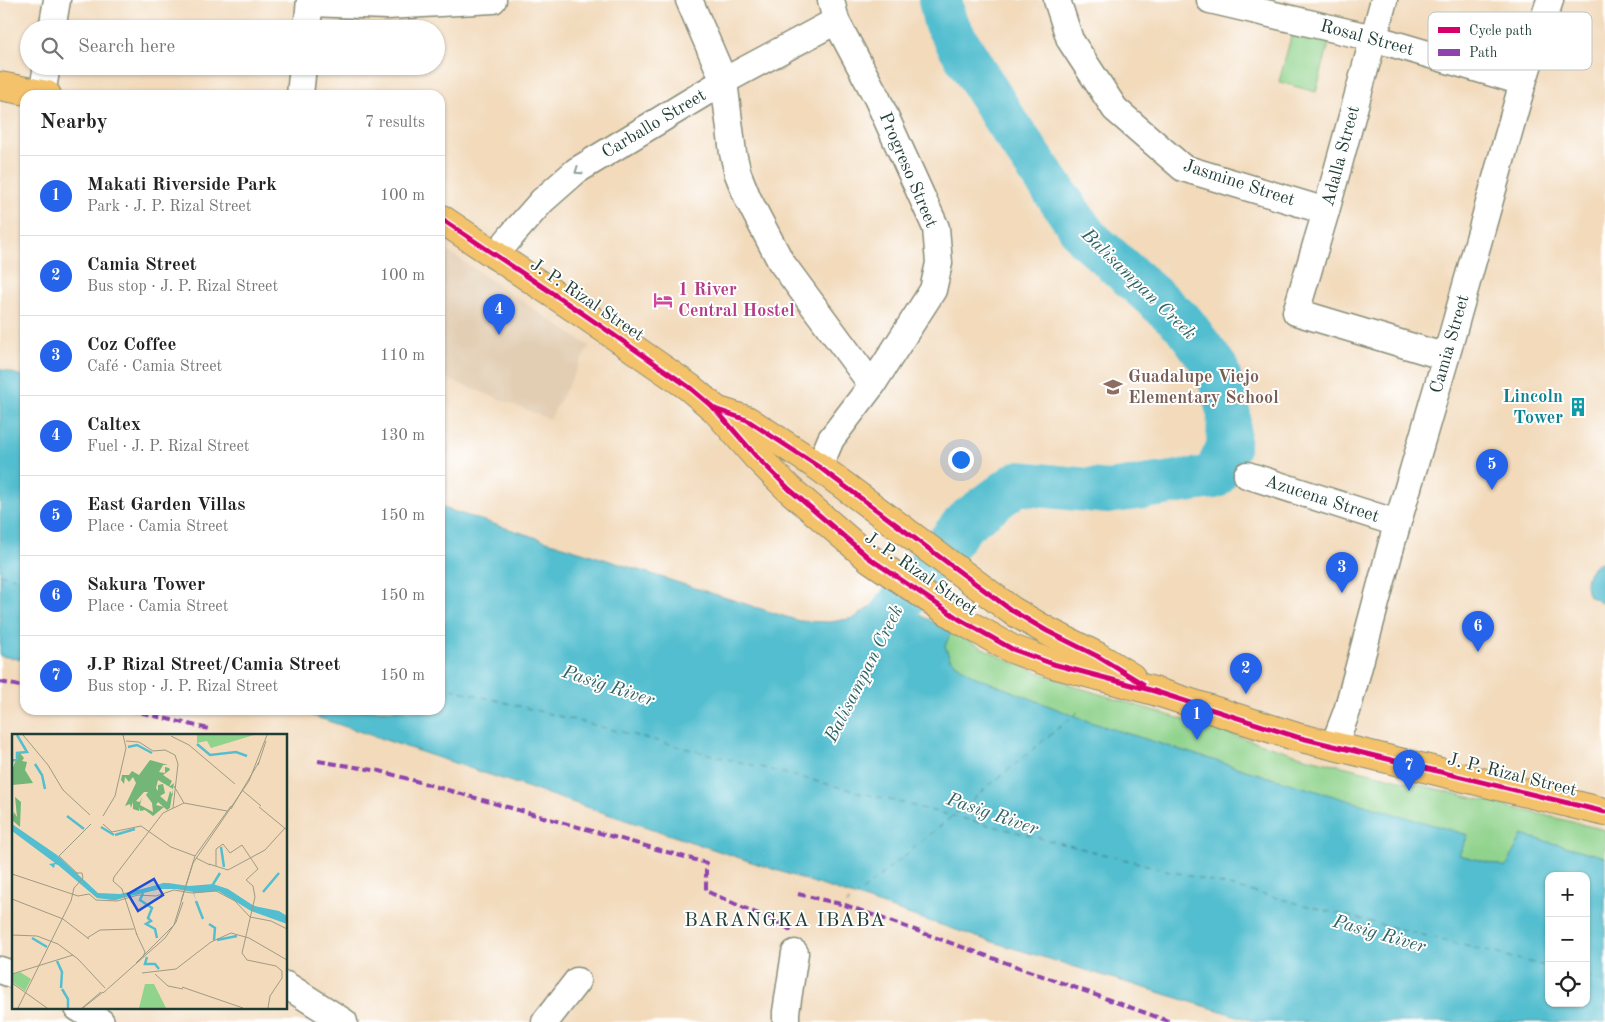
<!DOCTYPE html>
<meta charset="utf-8">
<style>
body{margin:0;font-family:"Old Standard TT",serif;background:#f6f6f6;color:#222}
.controls{position:absolute;right:15px;bottom:15px;display:grid;overflow:hidden;border-radius:10px;box-shadow:0 1px 4px #0004}
.controls button{width:45px;height:45px;display:grid;place-items:center;padding:0;border:0;border-bottom:1px solid #e0e0e0;background:#fff;color:#222;font:25px sans-serif}
.you{position:absolute;left:960px;top:459px;width:18px;height:18px;margin:-12px;border:4px solid #fff;border-radius:50%;background:#1a73e8;box-shadow:0 0 0 8px #1a73e833}
.badge{display:grid;place-items:center;width:32px;height:32px;border-radius:50%;background:#2563eb;color:#fff;font-size:16px;font-weight:700}
.pin{position:absolute;translate:-50% -41px;filter:drop-shadow(0 1px 2px #0008)}
.pin::after{content:'';position:absolute;top:26px;width:18px;height:15px;background:inherit;clip-path:polygon(0 0,100% 0,50% 100%)}
.list{margin:0;padding:0;list-style:none}
h2{display:flex;justify-content:space-between;align-items:center;height:65px;margin:0;padding:0 20px;font-size:21px}
h2 small{font-size:16px;font-weight:400;color:#767676}
.list li{display:grid;grid-template-columns:32px 1fr auto;gap:15px;align-items:center;box-sizing:border-box;height:80px;padding:0 20px;border-top:1px solid #e0e0e0}
.list b{display:block;font-size:19px;white-space:nowrap}
.list p{margin:0;font-size:16px;white-space:nowrap;color:#767676}
.list em{font-size:16px;font-style:normal;color:#767676}
.icon{flex:none;width:28px;height:28px;fill:none;stroke:currentColor;stroke-width:2;stroke-linecap:round;stroke-linejoin:round}
.map{position:relative;flex:none;width:1605px;height:1022px;overflow:hidden}
.search{position:absolute;background:#fff;box-shadow:0 1px 4px #0004;left:20px;top:20px;width:425px;height:55px;display:flex;align-items:center;gap:12px;box-sizing:border-box;padding:0 18px;border-radius:28px;color:#767676;font-size:19px}
.panel{position:absolute;background:#fff;box-shadow:0 1px 4px #0004;left:20px;top:90px;width:425px;height:625px;border-radius:15px}
.map>svg:first-child{display:block}
.built{fill:#e2ceb3}
.green{fill:#90d38c;stroke:#588860}
.water{fill:#53becf;stroke:#397e82;fill-rule:evenodd}
.lines{fill:none;stroke-linecap:round;stroke-linejoin:round}
.river{stroke:#53becf;stroke-width:44}
.ferry{stroke:#2f6462;stroke-width:1;stroke-dasharray:6 5;stroke-linecap:butt}
.minor-casing{stroke:#888c78;stroke-width:29}
.major-casing{stroke:#888c78;stroke-width:30}
.minor{stroke:#fff;stroke-width:26}
.major{stroke:#f3c26a;stroke-width:28}
.quiet{stroke:#8e44ad;stroke-width:4;stroke-dasharray:8 4;stroke-linecap:butt}
.cycleway-casing{stroke:#fff;stroke-width:8}
.cycleway{stroke:#d6006c;stroke-width:5}
.oneway{stroke:#8f9e9a}
.labels{text-anchor:middle;dominant-baseline:central;stroke-width:4;stroke-linejoin:round;paint-order:stroke}
.street-label{font-size:18px;fill:#1f3d34;stroke:#fff}
.hotel-label{font-size:18px;font-weight:bold;fill:#b23c85;stroke:#fff;text-anchor:start}
.education-label{font-size:18px;font-weight:bold;fill:#785e54;stroke:#fff;text-anchor:start}
.culture-label{font-size:18px;font-weight:bold;fill:#0d838f;stroke:#fff;text-anchor:end}
.water-label{font-size:19px;font-style:italic;fill:#2f6462;stroke:#fff}
.quarter-label{font-size:20px;letter-spacing:1px;fill:#1f3d34;stroke:#fff}
.inset-river{fill:none;stroke:#53becf;stroke-width:2.5}
.inset-road{fill:none;stroke:#9e9b85;stroke-width:1}
.view{fill:#1d4ed8;fill-opacity:0.15;stroke:#1d4ed8;stroke-width:2.5}
.inset-edge{fill:none;stroke:#1f3d34;stroke-width:2.5}
.key{fill:#fff;stroke:#bcc5c2;stroke-width:1}
.key-label{font-size:14px;fill:#1f3d34}
</style>
<div class="map">
<svg width="1605" height="1022" viewBox="0 0 1605 1022">
<rect width="100%" height="100%" fill="#fff"/>
<filter id="ink" filterUnits="userSpaceOnUse"><feTurbulence type="fractalNoise" baseFrequency=".02" numOctaves="2"/><feDisplacementMap in="SourceGraphic" scale="10" xChannelSelector="R" yChannelSelector="G"/><feConvolveMatrix kernelMatrix="1 2 1 2 8 2 1 2 1" color-interpolation-filters="sRGB"/></filter>
<filter id="wash" filterUnits="userSpaceOnUse"><feTurbulence type="fractalNoise" baseFrequency=".0096" numOctaves="4" result="noise"/><feDisplacementMap in="SourceGraphic" scale="20" xChannelSelector="R" yChannelSelector="G"/><feGaussianBlur stdDeviation="1.12" result="paint"/><feColorMatrix in="noise" values="0 0 0 0 0 0 0 0 0 0 0 0 0 0 0 0 0 1.4 0 .05"/><feComposite in="paint" operator="in"/></filter>
<g filter="url(#wash)">
<rect width="100%" height="100%" fill="#f2dabb"/>
<polygon class="built" points="449,252 589,346 550,419 440,376 440,269"/>
<g class="green">
<polygon points="1294,25 1331,36 1316,92 1279,82"/>
<polygon points="951,632 1009,661 1080,688 1305,757 1605,830 1605,857 1522,835 1507,867 1459,855 1468,836 1268,777 1090,722 973,676 950,659 945,646"/>
</g>
<g class="water">
<polygon points="0,369 25,377 25,660 0,656"/>
<path d="M440,507L799,621L830,622L854,618L886,596L951,632L945,646L950,659L973,676L1090,722L1268,777L1468,835L1459,855L1506,867L1522,835L1605,857V1022H1257L983,939L295,710H440ZM1549,876H1586V1003H1549Z"/>
<path d="M1605,561V605L1589,596C1582,580 1588,565 1605,561Z"/>
</g>
<g class="lines">
<polyline class="river" points="871,655 892,613 965,522 1018,483 1108,492 1214,477 1228,447 1229,415 1217,369 1184,324 1086,237 1005,120 945,22 940,0"/>
<g class="ferry">
<polyline points="0,574 25,581"/>
<polyline points="440,686 1549,967"/>
<polyline points="845,905 1078,712"/>
<polyline points="1586,977 1605,982"/>
</g>
</g>
</g>
<g filter="url(#ink)">
<g class="lines">
<g class="minor-casing">
<g id="minor">
<polyline points="689,0 724,81 733,153 738,174 748,199 781,262 872,385"/>
<polyline points="1057,0 1070,40 1115,109 1183,168 1326,211"/>
<polyline points="1210,0 1373,38 1523,82"/>
<polyline points="1384,0 1326,211 1296,312 1446,357"/>
<polyline points="310,3 387,6 493,0"/>
<polyline points="52,29 57,0"/>
<polyline points="307,29 310,0"/>
<polyline points="42,94 47,66"/>
<polyline points="300,95 303,66"/>
<polyline points="495,256 512,235 542,201 576,171 724,81 836,21"/>
<polyline points="819,467 831,439 872,385 933,290 939,263 936,228 877,98 836,21 831,0"/>
<polyline points="1247,475 1397,523"/>
<polyline points="1334,745 1347,711 1393,539 1446,357 1523,82 1550,0"/>
<polyline points="0,970 14,975"/>
<polyline points="286,985 344,1022"/>
<polyline points="78,1008 101,1022"/>
<polyline points="545,1022 577,981"/>
<polyline points="786,1022 786,1012 795,953"/>
</g>
</g>
<g class="major-casing">
<g id="major">
<polyline points="0,86 47,95"/>
<polyline points="440,218 582,313 689,387 715,409 756,456 789,489 869,558 959,619 1012,649 1053,664 1154,691 1297,737 1605,812"/>
<polyline points="719,411 747,420 819,467 1011,610 1047,631 1097,656 1131,677"/>
</g>
</g>
<use href="#minor" class="minor"/>
<use href="#major" class="major"/>
<g class="quiet">
<polyline points="0,682 25,687"/>
<polyline points="130,710 209,729"/>
<polyline points="318,761 380,771 706,863 706,891 785,926 791,931"/>
<polyline points="798,894 845,905 1171,1022"/>
</g>
<g class="cycleway-casing">
<g id="cycleway">
<polyline points="440,218 582,313 689,387 715,409 756,456 789,489 869,558 959,619 1012,649 1053,664 1154,691 1297,737 1605,812"/>
<polyline points="715,409 747,420 819,467 1011,610 1047,631 1097,656 1143,684"/>
</g>
</g>
<use href="#cycleway" class="cycleway"/>
</g>
<defs><path id="oneway-chevron" d="M-2-3.5L2.5 0L-2 3.5" fill="none" stroke-width="1.6" stroke-linecap="round" stroke-linejoin="round" transform="scale(1.25)"/></defs>
<use class="oneway" href="#oneway-chevron" transform="translate(578 171) rotate(145)"/>
</g>
<defs>
<g id="hotel-bare" transform="scale(1.5)"><path d="M-6-4.5h1.5V1H6V5H4.5V3h-9V5H-6ZM-4 0a1.8 1.8 0 1 1 3.6 0ZM.5 0V-2.5h3Q6-2.5 6 0Z" fill="#d1479c" stroke="#fff" stroke-width="2.5" paint-order="stroke"/></g>
<g id="school-bare" transform="scale(1.5)"><path d="M0-5L7-2L0 1L-7-2ZM-4 1L0 2.5L4 1V4Q0 6-4 4Z" fill="#8d6e63" stroke="#fff" stroke-width="2.5" paint-order="stroke"/></g>
<g id="building-bare" transform="scale(1.5)"><path d="M-4-6H4V6H1V3H-1V6H-4ZM-2.5-4.3h1.7v1.8h-1.7ZM.8-4.3h1.7v1.8H.8ZM-2.5-1h1.7V.8h-1.7ZM.8-1h1.7V.8H.8Z" fill="#0f9aa8" stroke="#fff" stroke-width="2.5" paint-order="stroke"/></g>
</defs>
<g fill-rule="evenodd">
<use href="#hotel-bare" x="663" y="300"/>
<use href="#school-bare" x="1113" y="387"/>
<use href="#building-bare" x="1578" y="407"/>
</g>
<g class="labels">
<g class="street-label">
<text transform="translate(1367 38) rotate(15)">Rosal Street</text>
<text transform="translate(654 124) rotate(-31)">Carballo Street</text>
<text transform="translate(1341 156) rotate(-75)">Adalla Street</text>
<text transform="translate(908 170) rotate(67)">Progreso Street</text>
<text transform="translate(1239 183) rotate(18)">Jasmine Street</text>
<text transform="translate(587 300) rotate(34)">J. P. Rizal Street</text>
<text transform="translate(1450 344) rotate(-74)">Camia Street</text>
<text transform="translate(1322 499) rotate(18)">Azucena Street</text>
<text transform="translate(921 574) rotate(35)">J. P. Rizal Street</text>
<text transform="translate(1512 775) rotate(14)">J. P. Rizal Street</text>
</g>
<g class="hotel-label">
<text x="678" y="290">1 River<tspan x="678" dy="21">Central Hostel</tspan></text>
</g>
<g class="education-label">
<text x="1128" y="377">Guadalupe Viejo<tspan x="1128" dy="21">Elementary School</tspan></text>
</g>
<g class="culture-label">
<text x="1563" y="397">Lincoln<tspan x="1563" dy="21">Tower</tspan></text>
</g>
<g class="water-label">
<text transform="translate(1138 285) rotate(44)">Balisampan Creek</text>
<text transform="translate(865 674) rotate(-63)">Balisampan Creek</text>
<text transform="translate(608 687) rotate(18)">Pasig River</text>
<text transform="translate(992 815) rotate(19)">Pasig River</text>
<text transform="translate(1379 935) rotate(16)">Pasig River</text>
</g>
<g class="quarter-label">
<text x="785" y="921">BARANGKA IBABA</text>
</g>
</g>
<g transform="translate(12 734)">
<rect width="275" height="275" fill="#f2dabb"/>
<path d="M185,1H242L199,14L195,7L185,9ZM8,238L19,245L13,257L0,248V240ZM133,250H142L154,274H127Z" fill="#90d38c"/>
<path d="M7,18L12,24L10,27L15,28L13,36L21,49L0,51V36ZM138,26L156,31H151L147,38L153,39V33L157,34L158,36L151,41L160,47L157,53L162,49L158,74L155,76L146,68L144,71L152,73L141,82L133,76L128,77V73L127,77L121,75V68L119,74L118,70L113,72L124,49L121,43L117,48L113,43L112,50L109,46L110,41H117L120,37L127,41ZM146,46L161,55V62L158,57L155,68L148,62L153,59L151,50L146,51V57L144,54ZM132,58H136L134,61L140,69L141,78L128,71L130,63L128,68L124,67ZM3,63L9,68L8,93L0,86L2,78L5,83Z" fill="#74b578" fill-rule="evenodd"/>
<path d="M0,90L45,121L86,159L108,160L156,149L177,152L201,150L216,155L242,172L267,177L275,182V190L239,177L207,157L182,159L184,167L181,158L164,155H149L101,166L85,164L46,131L43,130L42,134L37,130L43,129L0,97Z" fill="#53becf"/>
<path class="inset-river" d="M185,10L198,21L224,18L235,22M116,13L125,11L140,19M0,27L5,25V19L15,18L5,1M23,30L30,41L33,55M55,82L72,95M0,93L68,145M89,93L102,101M103,101L123,95M209,113L212,133M71,148L85,162L103,165L152,150L172,154M200,152L208,139M176,154L205,155L219,163M251,158L267,139M131,159L128,166L140,174L136,184L139,187L134,190L143,195L145,204M225,166L275,187M184,167L191,185M197,190L203,194L202,206M20,204L35,213M205,206L225,202M135,223L133,230H143L147,235M45,227L50,238L49,254M50,255L56,265V274"/>
<path class="inset-road" d="M11,1L36,31L51,56L78,81M159,2L177,11L223,50M114,7L127,8L141,17L153,16L163,21L166,30L161,74M246,31L254,7M162,52L172,69M230,56L249,72M247,73L275,96M219,75L247,28M91,82L103,62L114,14L111,1M91,90L100,98L129,92L159,113L183,122M184,124L198,131M197,130L216,136L253,116L273,94M204,132V115L211,110L218,119L230,111L246,135L234,146L241,152L243,163L230,219M0,140L66,162L77,160L84,166L105,167L126,161M66,140L47,122L79,90M126,161L144,162L162,156L180,159L204,157L223,167L238,183L259,187L275,195M0,165L51,185L77,205M169,167L183,122L219,72M124,199L133,218L131,223M0,201L25,202L46,210L66,225L93,254M125,201L110,155L101,147L102,143L151,79L172,69L215,77M75,204L88,196L122,195M230,219L235,226L264,232L270,237V244L258,262L256,274M124,229L162,191L181,129L237,47L255,1M130,239L164,235L199,208L219,199L237,204L275,226M0,240L61,221M143,240L156,252L171,255M0,249L35,274M170,253L231,274M91,259L153,204L164,188L171,168M6,274L59,167L62,154L71,144L70,139H65M70,274L89,258M71,274L91,258"/>
<path class="view" d="M142,145L151,161L126,177L116,160Z"/>
<rect width="275" height="275" class="inset-edge"/>
</g>
<rect x="1428" y="12" width="164" height="58" rx="8" class="key"/>
<rect x="1438" y="27" width="22" height="6" fill="#d6006c"/>
<rect x="1438" y="49" width="22" height="7" fill="#8e44ad"/>
<g class="key-label">
<text x="1469" y="35">Cycle path</text>
<text x="1469" y="57">Path</text>
</g>
</svg>
<div class="controls">
<button>+</button>
<button>−</button>
<button><svg class="icon" aria-label="locate" viewBox="0 0 24 24"><circle cx="12" cy="12" r="6"/><path d="M12 2v4M12 18v4M2 12h4M18 12h4"/></svg></button>
</div>
<div class="you"></div>
<div class="pin badge" style="left:1197px;top:740px">1</div>
<div class="pin badge" style="left:1246px;top:694px">2</div>
<div class="pin badge" style="left:1342px;top:593px">3</div>
<div class="pin badge" style="left:499px;top:335px">4</div>
<div class="pin badge" style="left:1492px;top:490px">5</div>
<div class="pin badge" style="left:1478px;top:652px">6</div>
<div class="pin badge" style="left:1409px;top:791px">7</div>
<div class="search"><svg class="icon" aria-label="search" viewBox="0 0 24 24"><circle cx="10" cy="10" r="6"/><path d="M15 15l6 6"/></svg>Search here</div>
<section class="panel">
<h2>Nearby<small>7 results</small></h2>
<ul class="list">
<li><span class="badge">1</span><div><b>Makati Riverside Park</b><p>Park · J. P. Rizal Street</p></div><em>100 m</em></li>
<li><span class="badge">2</span><div><b>Camia Street</b><p>Bus stop · J. P. Rizal Street</p></div><em>100 m</em></li>
<li><span class="badge">3</span><div><b>Coz Coffee</b><p>Café · Camia Street</p></div><em>110 m</em></li>
<li><span class="badge">4</span><div><b>Caltex</b><p>Fuel · J. P. Rizal Street</p></div><em>130 m</em></li>
<li><span class="badge">5</span><div><b>East Garden Villas</b><p>Place · Camia Street</p></div><em>150 m</em></li>
<li><span class="badge">6</span><div><b>Sakura Tower</b><p>Place · Camia Street</p></div><em>150 m</em></li>
<li><span class="badge">7</span><div><b>J.P Rizal Street/Camia Street</b><p>Bus stop · J. P. Rizal Street</p></div><em>150 m</em></li>
</ul>
</section>
</div>
